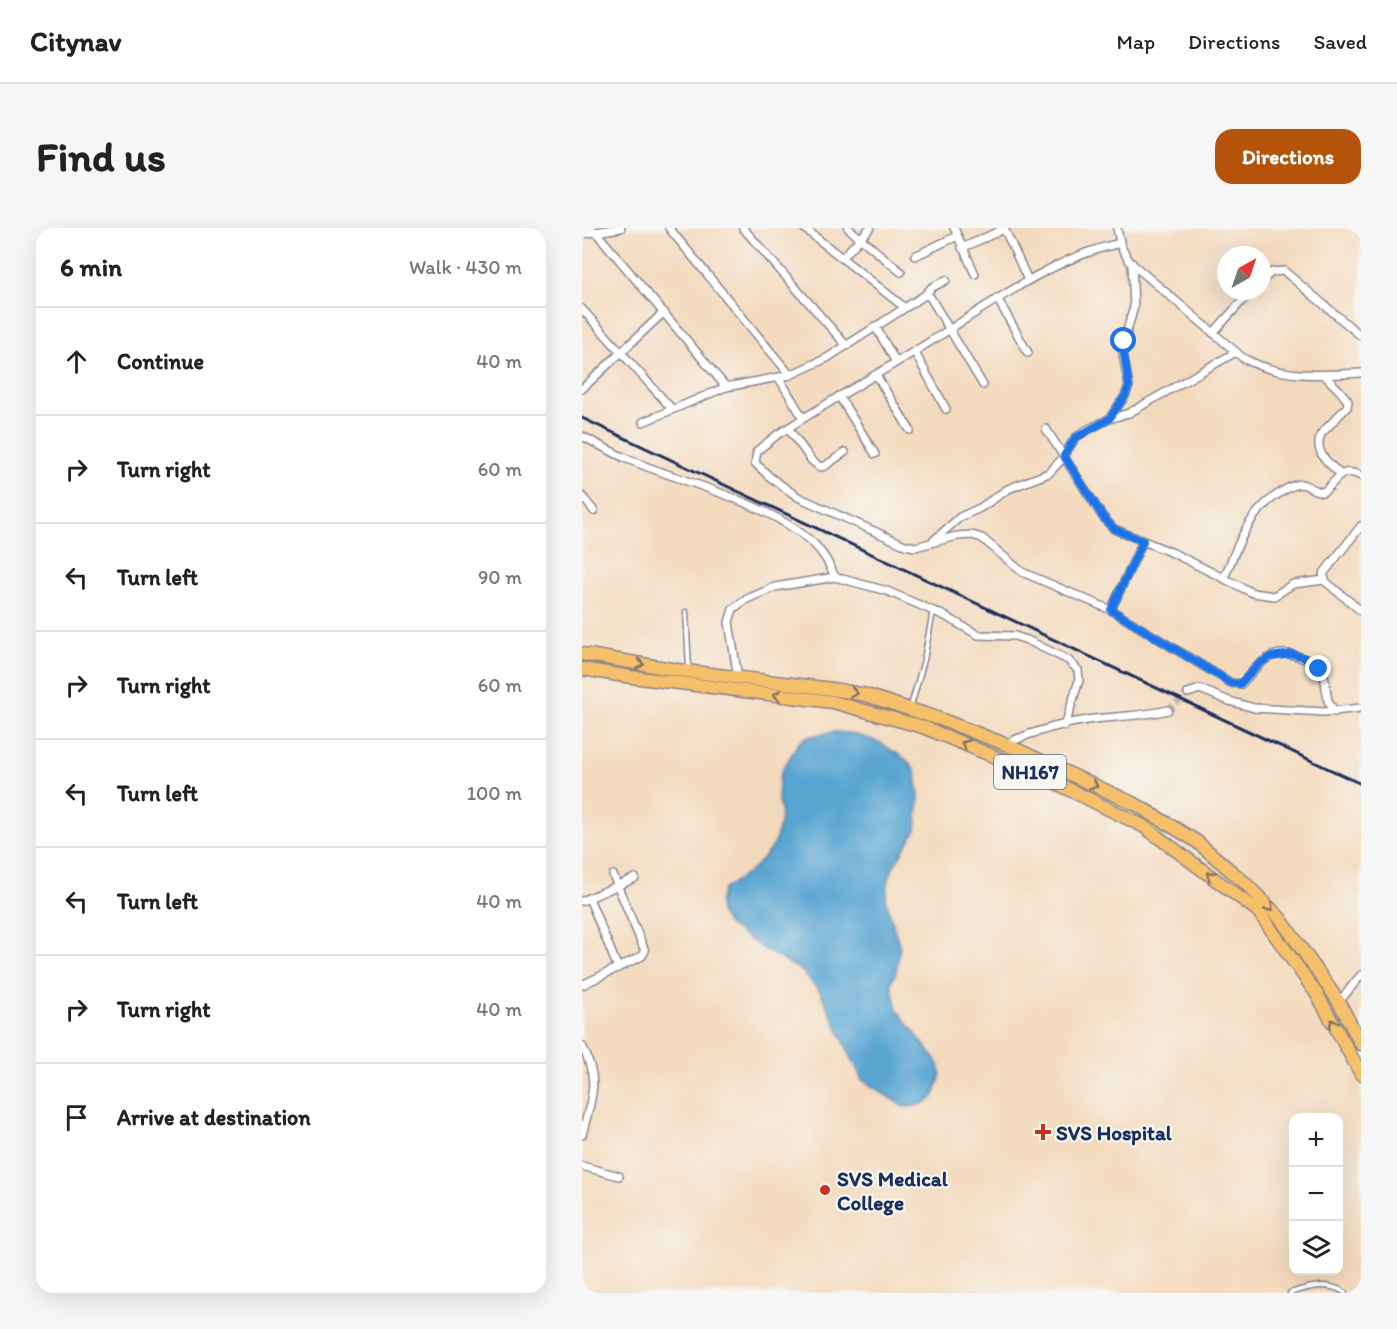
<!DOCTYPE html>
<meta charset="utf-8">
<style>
body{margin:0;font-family:Itim,sans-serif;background:#f6f6f6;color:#222}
.controls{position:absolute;right:18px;bottom:18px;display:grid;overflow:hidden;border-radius:12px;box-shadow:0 6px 24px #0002}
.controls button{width:54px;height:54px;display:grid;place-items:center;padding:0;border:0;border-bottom:2px solid #e0e0e0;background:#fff;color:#222;font:30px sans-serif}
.compass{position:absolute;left:635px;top:18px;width:54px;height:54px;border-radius:50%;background:#fff;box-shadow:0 6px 24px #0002;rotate:40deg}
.stop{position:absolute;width:18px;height:18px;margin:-14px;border:4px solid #1a73e8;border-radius:50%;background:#fff}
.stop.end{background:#1a73e8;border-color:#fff;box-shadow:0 2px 6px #0008}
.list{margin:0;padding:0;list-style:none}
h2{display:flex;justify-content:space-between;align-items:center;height:78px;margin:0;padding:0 24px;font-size:26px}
h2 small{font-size:20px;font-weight:400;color:#767676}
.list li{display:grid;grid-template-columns:39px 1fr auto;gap:18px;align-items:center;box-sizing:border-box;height:108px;padding:0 24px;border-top:2px solid #e0e0e0}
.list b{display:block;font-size:22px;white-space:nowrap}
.list em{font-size:20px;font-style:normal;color:#767676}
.icon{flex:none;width:33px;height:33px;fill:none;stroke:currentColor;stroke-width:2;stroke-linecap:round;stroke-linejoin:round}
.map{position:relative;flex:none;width:779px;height:1065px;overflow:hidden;border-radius:18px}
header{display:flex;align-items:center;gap:36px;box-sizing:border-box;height:84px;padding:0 30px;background:#fff;border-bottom:2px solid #e0e0e0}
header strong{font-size:28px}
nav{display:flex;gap:33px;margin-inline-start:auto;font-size:21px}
.intro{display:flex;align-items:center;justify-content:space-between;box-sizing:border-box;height:144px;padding:0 36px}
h1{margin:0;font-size:42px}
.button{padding:15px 27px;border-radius:18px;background:#b45309;color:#fff;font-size:21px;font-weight:700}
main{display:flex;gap:36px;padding:0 36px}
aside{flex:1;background:#fff;border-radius:18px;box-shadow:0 6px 24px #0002}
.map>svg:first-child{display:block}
.water{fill:#58a5d1;stroke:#3a6a98;stroke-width:1.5}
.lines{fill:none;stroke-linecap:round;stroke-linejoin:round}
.minor-tunnel{stroke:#c9b8aa;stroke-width:7;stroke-dasharray:7 3.5;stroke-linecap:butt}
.service-casing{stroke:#88848e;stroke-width:7}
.minor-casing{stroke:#88848e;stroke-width:10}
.trunk-casing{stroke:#88848e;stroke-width:15}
.service{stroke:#fff;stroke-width:4}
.minor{stroke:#fff;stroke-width:7}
.trunk{stroke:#f6c06b;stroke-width:12}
.rail{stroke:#1b2f5e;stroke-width:3}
.oneway{stroke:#7e7064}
.route{stroke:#1a73e8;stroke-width:8}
.poi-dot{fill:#c8321e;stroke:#f6f6f2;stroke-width:2}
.labels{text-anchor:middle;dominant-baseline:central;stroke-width:4.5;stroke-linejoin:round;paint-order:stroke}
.shield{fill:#f6f6f2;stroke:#5d6b8a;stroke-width:1.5}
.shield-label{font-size:20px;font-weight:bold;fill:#1b2f5e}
.poi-label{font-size:21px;font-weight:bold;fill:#1b2f5e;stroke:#f6f6f2;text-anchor:start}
</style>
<header>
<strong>Citynav</strong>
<nav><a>Map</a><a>Directions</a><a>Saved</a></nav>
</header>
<div class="intro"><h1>Find us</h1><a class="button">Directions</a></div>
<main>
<aside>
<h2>6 min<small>Walk · 430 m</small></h2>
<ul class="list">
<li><svg class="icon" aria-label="ahead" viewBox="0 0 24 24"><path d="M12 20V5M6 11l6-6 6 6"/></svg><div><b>Continue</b></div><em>40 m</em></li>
<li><svg class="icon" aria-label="right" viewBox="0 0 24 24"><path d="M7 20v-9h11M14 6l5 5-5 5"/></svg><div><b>Turn right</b></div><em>60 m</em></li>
<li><svg class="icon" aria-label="left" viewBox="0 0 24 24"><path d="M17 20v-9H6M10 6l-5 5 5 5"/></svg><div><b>Turn left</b></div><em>90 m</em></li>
<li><svg class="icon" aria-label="right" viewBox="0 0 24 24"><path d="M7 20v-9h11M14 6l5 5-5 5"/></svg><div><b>Turn right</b></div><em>60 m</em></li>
<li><svg class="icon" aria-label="left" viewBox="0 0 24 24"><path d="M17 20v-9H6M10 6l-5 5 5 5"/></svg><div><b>Turn left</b></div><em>100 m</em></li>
<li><svg class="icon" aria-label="left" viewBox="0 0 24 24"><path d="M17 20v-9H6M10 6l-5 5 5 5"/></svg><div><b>Turn left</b></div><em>40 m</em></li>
<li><svg class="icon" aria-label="right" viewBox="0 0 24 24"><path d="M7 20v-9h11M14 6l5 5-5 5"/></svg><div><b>Turn right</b></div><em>40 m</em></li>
<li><svg class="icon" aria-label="arrive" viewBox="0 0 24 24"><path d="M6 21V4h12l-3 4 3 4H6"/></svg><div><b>Arrive at destination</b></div></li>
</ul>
</aside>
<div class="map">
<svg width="779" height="1065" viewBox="0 0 779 1065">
<rect width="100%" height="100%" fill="#f6f6f2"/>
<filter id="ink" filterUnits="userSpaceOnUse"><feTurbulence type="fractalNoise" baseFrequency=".0167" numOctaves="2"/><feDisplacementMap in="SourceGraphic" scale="12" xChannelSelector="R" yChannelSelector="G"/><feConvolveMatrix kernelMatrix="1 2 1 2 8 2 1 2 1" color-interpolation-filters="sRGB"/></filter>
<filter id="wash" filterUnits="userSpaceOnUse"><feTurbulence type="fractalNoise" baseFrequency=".008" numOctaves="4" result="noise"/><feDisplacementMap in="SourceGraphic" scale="24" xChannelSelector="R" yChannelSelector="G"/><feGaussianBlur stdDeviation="1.35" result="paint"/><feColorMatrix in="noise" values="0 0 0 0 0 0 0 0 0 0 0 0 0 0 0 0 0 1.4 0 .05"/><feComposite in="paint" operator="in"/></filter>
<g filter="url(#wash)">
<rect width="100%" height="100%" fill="#f4dabd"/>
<polygon class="water" points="251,504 268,505 297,514 325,532 334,544 337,570 334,602 311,639 306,655 304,673 318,719 314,744 309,755 315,782 357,836 359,847 352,868 345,874 334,878 322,879 280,852 239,765 219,742 182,721 146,697 138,684 137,674 141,662 171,641 192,617 198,595 199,583 196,572 197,552 199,544 216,516 224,509"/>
</g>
<g filter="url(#ink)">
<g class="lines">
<polyline class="minor-tunnel" points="586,482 606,465"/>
<g class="service-casing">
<g id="service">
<polyline points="104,384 107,440"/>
<polyline points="329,478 342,432 351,383"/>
<path d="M708,1065C726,1059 747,1053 763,1065"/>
</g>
</g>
<g class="minor-casing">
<g id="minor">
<polyline points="87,0 208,147"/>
<polyline points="161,0 264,117"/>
<polyline points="222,0 322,79"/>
<polyline points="266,0 319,44"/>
<polyline points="372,0 393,46"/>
<polyline points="422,0 446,52"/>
<path d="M535,0L539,19L548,34L661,130C699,151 738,147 779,145"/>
<polyline points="13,3 144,159"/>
<polyline points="0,6 39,0"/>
<path d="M538,15C475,29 422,67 368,101C311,138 252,170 195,207L175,223L173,235L188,249L216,269L323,317L333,319L375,308L390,307L400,310L440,344L529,382L649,455L659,456C667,449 673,438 683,432C703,418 728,430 742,447L746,473L753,484"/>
<polyline points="380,20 422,1"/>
<polyline points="333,28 375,8"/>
<polyline points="260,30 288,0"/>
<polyline points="680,52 690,44 702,43 779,108"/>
<polyline points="343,67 349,60 364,52"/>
<polyline points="415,70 446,125"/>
<polyline points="0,81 90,181"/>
<polyline points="293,98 314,134"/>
<polyline points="631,105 669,63"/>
<polyline points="332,123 364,181"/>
<polyline points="294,147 328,202"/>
<path d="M742,147L758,163L766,173L765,179L739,206C731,225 747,235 759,247"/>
<polyline points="197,150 221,190"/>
<polyline points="0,161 82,84"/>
<polyline points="257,168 293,226"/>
<polyline points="527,191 543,168 547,158 541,126 542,113 552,79 550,35"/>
<polyline points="61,194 144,159 208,147 245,130 343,67 348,69 401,157"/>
<polyline points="206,200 230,233 238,239 243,238 263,224"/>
<polyline points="464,201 521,289 532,301 591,325 671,365 692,368 711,356 743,352"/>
<path d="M0,208C15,216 30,224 45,231C103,255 183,273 230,314C241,324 247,336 253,349"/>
<polyline points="0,268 12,283"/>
<polyline points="779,298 741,346 744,354 779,383"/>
<polyline points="351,313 378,289 398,280 426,261 467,245 480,231 493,210 503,203 527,191 547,185 654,124"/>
<path d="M642,350C656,318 665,285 698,265C704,261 711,256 719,256C727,257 732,264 741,264C755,254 758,237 779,248"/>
<polyline points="529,382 561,313"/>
<polyline points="156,450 147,394 151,381 165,371 193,359 253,349 305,363 363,388 396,407 433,408 445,412 486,432 496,442 497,452 483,498"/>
<polyline points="606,465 618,461 647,473 672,480 742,484 779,480"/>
<path d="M423,516C450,504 482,495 512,491C537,488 562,488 586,482"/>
<polyline points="7,670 36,740"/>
<polyline points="0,673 53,650"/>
<polyline points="0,757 60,728 63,723 31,647"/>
<polyline points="757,774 779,747"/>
<path d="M0,818C19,854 9,871 0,907"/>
<polyline points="0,938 37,948"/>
</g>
</g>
<g class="trunk-casing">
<g id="trunk">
<polyline points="0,426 96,442 250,461 284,467 358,491 423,516 555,577 614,613 663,655 698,690 757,774 779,816"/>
<polyline points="0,441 49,449 251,474 341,499 466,551 561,598 676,683 736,768 779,846"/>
</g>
</g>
<use href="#service" class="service"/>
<use href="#minor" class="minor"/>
<use href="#trunk" class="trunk"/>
<polyline class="rail" points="0,190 779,556"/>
</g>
<defs><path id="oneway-chevron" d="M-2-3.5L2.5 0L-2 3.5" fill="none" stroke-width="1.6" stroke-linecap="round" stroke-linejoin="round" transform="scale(1.5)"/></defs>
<g class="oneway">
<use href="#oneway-chevron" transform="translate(58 436) rotate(10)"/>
<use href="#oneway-chevron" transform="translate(272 465) rotate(10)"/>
<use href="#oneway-chevron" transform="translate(195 467) rotate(-172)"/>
<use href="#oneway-chevron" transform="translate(383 516) rotate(-157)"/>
<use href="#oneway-chevron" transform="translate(512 557) rotate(25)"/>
<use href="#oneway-chevron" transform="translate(628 647) rotate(-144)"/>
<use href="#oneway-chevron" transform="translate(688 680) rotate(46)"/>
<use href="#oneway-chevron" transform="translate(751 795) rotate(-118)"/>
</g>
</g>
<g class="lines" filter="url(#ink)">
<polyline class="route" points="542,113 542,126 547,158 543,168 527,191 493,210 482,228 521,289 532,301 561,313 529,382 649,455 658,456 677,436 688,429 710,426 721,429 737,441"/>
</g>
<g class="poi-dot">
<path d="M458 895h6v6h6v6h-6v6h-6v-6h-6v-6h6z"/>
<circle cx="243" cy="962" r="6"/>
</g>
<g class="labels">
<rect class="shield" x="412" y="527" width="72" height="34" rx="4.5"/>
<g class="shield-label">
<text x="448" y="544">NH167</text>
</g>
<g class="poi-label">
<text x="474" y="904">SVS Hospital</text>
<text x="255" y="950">SVS Medical<tspan x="255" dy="24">College</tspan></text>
</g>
</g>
</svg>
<div class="controls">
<button>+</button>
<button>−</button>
<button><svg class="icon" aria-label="layers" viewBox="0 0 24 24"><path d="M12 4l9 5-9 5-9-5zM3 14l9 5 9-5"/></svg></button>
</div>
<svg class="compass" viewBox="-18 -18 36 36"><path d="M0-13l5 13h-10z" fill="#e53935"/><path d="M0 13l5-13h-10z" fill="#767676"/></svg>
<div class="stop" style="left:542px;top:113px"></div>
<div class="stop end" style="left:737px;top:441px"></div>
</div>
</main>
